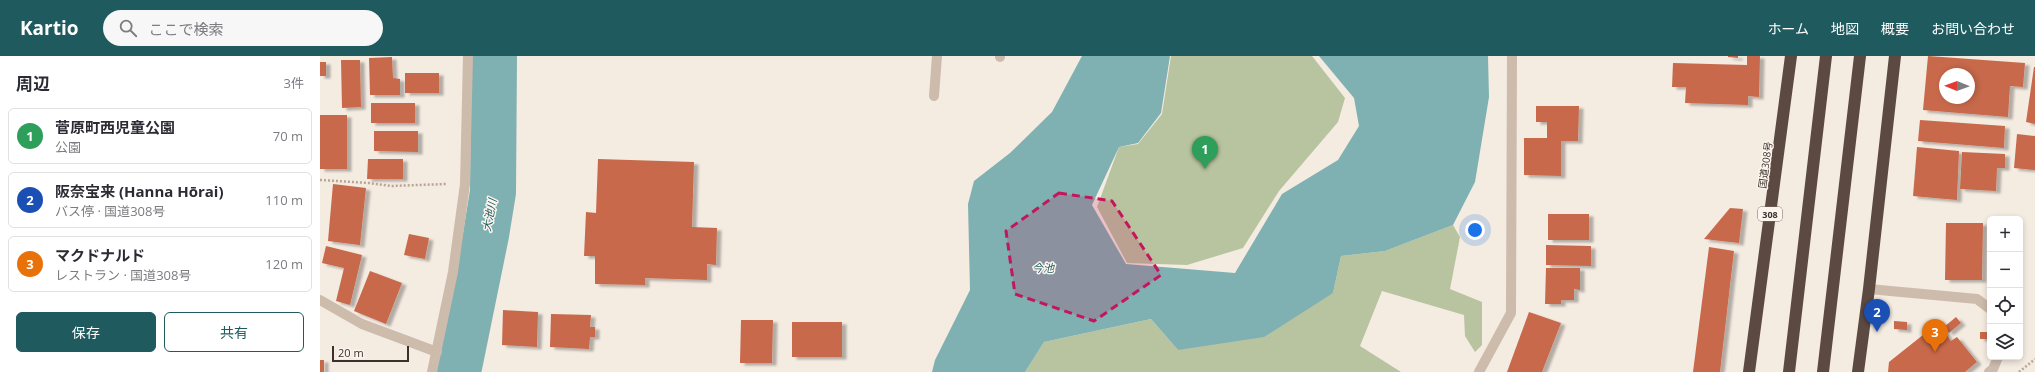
<!DOCTYPE html>
<html lang="ja">
<meta charset="utf-8">
<style>
body{margin:0;font-family:"Open Sans","Noto Sans JP",sans-serif;background:#f7f7f7;color:#2b2b33}
.controls{position:absolute;right:12px;bottom:12px;display:grid;overflow:hidden;border-radius:6px;box-shadow:0 2px 6px #0003}
.controls button{width:36px;height:36px;display:grid;place-items:center;padding:0;border:0;border-bottom:1px solid #e1e1e2;background:#fff;color:#2b2b33;font:20px sans-serif}
.compass{position:absolute;left:1619px;top:12px;width:36px;height:36px;border-radius:50%;background:#fff;box-shadow:0 2px 6px #0003;rotate:271deg}
.scale{position:absolute;left:12px;bottom:10px;width:77px;box-sizing:border-box;padding-left:4px;border:2px solid #3b302b;border-top:0;font-size:11px;line-height:14px;white-space:nowrap;color:#3b302b;-webkit-text-stroke:3px #fbf5ee;paint-order:stroke}
.you{position:absolute;left:1155px;top:174px;width:14px;height:14px;margin:-10px;border:3px solid #fff;border-radius:50%;background:#1a73e8;box-shadow:0 0 0 6px #1a73e833}
.badge{display:grid;place-items:center;width:26px;height:26px;border-radius:50%;background:#1f5a5e;color:#fff;font-size:13px;font-weight:700}
.pin{position:absolute;translate:-50% -33px;filter:drop-shadow(0 1px 2px #0008)}
.pin::after{content:'';position:absolute;top:21px;width:14px;height:12px;background:inherit;clip-path:polygon(0 0,100% 0,50% 100%)}
.list{margin:0;padding:0;list-style:none}
h2{display:flex;justify-content:space-between;align-items:center;height:52px;margin:0;padding:0 16px;font-size:17px}
h2 small{font-size:13px;font-weight:400;color:#7c7c81}
.list li{display:grid;grid-template-columns:26px 1fr auto;gap:12px;align-items:center;box-sizing:border-box;height:56px;margin:0 8px 8px;padding:0 8px;border:1px solid #e1e1e2;border-radius:6px}
.list b{display:block;font-size:15px;white-space:nowrap}
.list p{margin:0;font-size:13px;white-space:nowrap;color:#7c7c81}
.list em{font-size:13px;font-style:normal;color:#7c7c81}
.actions{display:flex;gap:8px;padding:12px 16px}
.actions a{flex:1;padding:9px 0;border:1px solid #1f5a5e;border-radius:6px;text-align:center;font-size:14px;color:#1f5a5e}
.actions .main{background:#1f5a5e;color:#fff}
.icon{flex:none;width:22px;height:22px;fill:none;stroke:currentColor;stroke-width:2;stroke-linecap:round;stroke-linejoin:round}
.map{position:relative;flex:none;width:1715px;height:316px;overflow:hidden}
header{display:flex;align-items:center;gap:24px;box-sizing:border-box;height:56px;padding:0 20px;background:#1f5a5e;color:#fff}
header strong{font-size:19px}
nav{display:flex;gap:22px;margin-inline-start:auto;font-size:14px}
.search{width:280px;height:36px;background:#f7f7f7;display:flex;align-items:center;gap:10px;box-sizing:border-box;padding:0 14px;border-radius:22px;color:#7c7c81;font-size:15px}
main{display:flex}
aside{flex:1;background:#fff}
.map>svg:first-child{display:block}
.green{fill:#b8c4a0}
.water{fill:#7fb0b2}
.lines{fill:none;stroke-linecap:round;stroke-linejoin:round}
.river{stroke:#7fb0b2;stroke-width:46}
.building{fill:#c8694b;fill-rule:evenodd;filter:url(#shadow)}
.path{stroke:#b9a596;stroke-width:2.5;stroke-dasharray:2 2;stroke-linecap:butt}
.minor{stroke:#cdbbac;stroke-width:10}
.highway{stroke:#5c4a42;stroke-width:12}
.marked{fill:#c2185b;fill-opacity:0.2;stroke:#c2185b;stroke-width:3;stroke-dasharray:8 5;stroke-linejoin:round}
.labels{text-anchor:middle;dominant-baseline:central;stroke-width:3;stroke-linejoin:round;paint-order:stroke}
.shield{fill:#fbf5ee;stroke:#756b66;stroke-width:1}
.shield-label{font-size:9px;font-weight:bold;fill:#3b302b}
.street-label{font-size:10px;fill:#3b302b;stroke:#fbf5ee}
.water-label{font-size:11px;font-style:italic;fill:#1f5a5e;stroke:#fbf5ee}
</style>
<header>
<strong>Kartio</strong>
<div class="search"><svg class="icon" aria-label="search" viewBox="0 0 24 24"><circle cx="10" cy="10" r="6"/><path d="M15 15l6 6"/></svg>ここで検索</div>
<nav><a>ホーム</a><a>地図</a><a>概要</a><a>お問い合わせ</a></nav>
</header>
<main>
<aside>
<h2>周辺<small>3件</small></h2>
<ul class="list">
<li><span class="badge" style="background:#2e9e5b">1</span><div><b>菅原町西児童公園</b><p>公園</p></div><em>70 m</em></li>
<li><span class="badge" style="background:#1a4fb4">2</span><div><b>阪奈宝来 (Hanna Hōrai)</b><p>バス停 · 国道308号</p></div><em>110 m</em></li>
<li><span class="badge" style="background:#e8710a">3</span><div><b>マクドナルド</b><p>レストラン · 国道308号</p></div><em>120 m</em></li>
</ul>
<div class="actions"><a class="main">保存</a><a>共有</a></div>
</aside>
<div class="map">
<svg width="1715" height="316" viewBox="0 0 1715 316">
<defs>
<filter id="shadow"><feDropShadow dx="4.5" dy="2.5" stdDeviation="1" flood-color="#0004"/></filter>
</defs>
<rect width="100%" height="100%" fill="#f4ebe1"/>
<g class="green">
<polygon points="851,0 992,0 1025,42 1018,66 959,135 923,192 867,209 807,207 777,151 799,91 818,88 842,58"/>
<polygon points="1133,169 1140,181 1130,233 1162,246 1162,289 1155,296 1145,280 1144,259 1062,235 1040,290 1081,316 705,316 724,286 831,263 858,294 1013,237 1021,200 1065,195"/>
</g>
<polygon class="water" points="762,0 850,0 841,57 818,87 799,91 772,149 806,208 915,217 962,138 1018,104 1039,70 1034,42 999,0 1168,0 1169,41 1155,126 1133,169 1065,195 1021,200 1013,237 944,281 858,294 831,263 724,286 705,316 612,316 615,304 650,234 648,148 654,125 690,97 732,56"/>
<g class="lines">
<polyline class="river" points="138,316 166,179 173,136 174,0"/>
</g>
<g class="building">
<polygon points="1408,0 1418,0 1418,2 1408,1"/>
<polygon points="1427,0 1440,0 1439,41 1428,40 1428,49 1365,47 1366,31 1352,31 1353,7 1427,9"/>
<path d="M1608,0L1705,7L1703,31L1690,30L1688,61L1603,54ZM1625,18H1649V42H1625Z"/>
<polygon points="72,1 73,22 80,23 80,39 50,39 49,2"/>
<polygon points="21,4 40,4 41,51 22,52"/>
<rect x="0" y="6" width="6" height="14"/>
<polygon points="1714,11 1715,11 1715,68 1706,66"/>
<rect x="85" y="17" width="34" height="20"/>
<rect x="51" y="47" width="44" height="20"/>
<polygon points="1216,50 1259,50 1258,85 1241,85 1241,120 1204,119 1204,82 1227,82 1227,66 1216,66"/>
<rect x="0" y="59" width="27" height="54"/>
<polygon points="1600,64 1685,70 1684,92 1598,85"/>
<polygon points="54,75 98,75 98,96 54,95"/>
<polygon points="1697,78 1715,80 1715,114 1694,112"/>
<polygon points="1597,91 1639,95 1637,144 1593,140"/>
<polygon points="1642,96 1685,98 1685,112 1677,112 1676,135 1640,133"/>
<polygon points="48,103 83,103 83,123 47,123"/>
<polygon points="278,103 374,106 372,171 397,172 396,209 387,208 387,224 325,222 325,229 275,228 275,200 264,200 266,156 276,157"/>
<polygon points="13,128 46,132 40,189 8,185"/>
<polygon points="1410,152 1423,153 1419,187 1384,183"/>
<rect x="1228" y="158" width="41" height="26"/>
<polygon points="1626,167 1663,167 1662,224 1625,224"/>
<polygon points="89,178 109,182 105,203 84,199"/>
<polygon points="1226,189 1271,190 1271,210 1226,209"/>
<polygon points="6,190 42,199 30,249 16,245 24,212 2,207"/>
<polygon points="1389,191 1414,195 1400,316 1373,316"/>
<polygon points="1226,212 1260,212 1260,234 1254,233 1254,244 1241,244 1241,248 1225,248"/>
<polygon points="50,215 82,227 66,268 34,255"/>
<polygon points="183,254 218,256 217,291 182,289"/>
<polygon points="1209,256 1241,267 1222,316 1187,316"/>
<polygon points="231,258 271,259 270,271 275,271 275,281 270,281 269,293 230,291"/>
<polygon points="1636,261 1641,267 1629,277 1624,271"/>
<polygon points="421,264 453,264 452,307 420,307"/>
<polygon points="1574,265 1587,266 1587,274 1574,273"/>
<rect x="472" y="266" width="50" height="35"/>
<polygon points="1618,267 1631,285 1637,281 1657,306 1645,316 1568,316 1569,306"/>
<rect x="1660" y="276" width="8" height="7"/>
<rect x="0" y="304" width="4" height="12"/>
</g>
<g class="lines">
<g class="path">
<polyline points="0,124 49,127 71,130 127,128"/>
<polyline points="1699,316 1715,303"/>
</g>
<g class="minor">
<polyline points="680,1 680,0"/>
<polyline points="614,40 617,0"/>
<polyline points="1549,233 1657,243 1670,253"/>
<polyline points="0,244 42,268 117,296"/>
<polyline points="112,316 133,216 145,128 148,0"/>
<polyline points="1159,316 1191,257 1192,0"/>
<polyline points="1669,316 1673,313 1678,301"/>
</g>
<g class="highway">
<polyline points="1429,316 1471,0"/>
<polyline points="1469,316 1506,0"/>
<polyline points="1503,316 1540,0"/>
<polyline points="1538,316 1549,233 1575,0"/>
</g>
</g>
<path class="marked" d="M739,137L792,145L841,219L774,265L695,238L686,175Z"/>
<g class="labels">
<rect class="shield" x="1438" y="151" width="24" height="14" rx="3"/>
<g class="shield-label">
<text x="1450" y="158">308</text>
</g>
<g class="street-label">
<text transform="translate(1445 109) rotate(-82)">国道308号</text>
</g>
<g class="water-label">
<text transform="translate(169 159) rotate(-79)">大池川</text>
<text x="723" y="211">今池</text>
</g>
</g>
</svg>
<div class="controls">
<button>+</button>
<button>−</button>
<button><svg class="icon" aria-label="locate" viewBox="0 0 24 24"><circle cx="12" cy="12" r="6"/><path d="M12 2v4M12 18v4M2 12h4M18 12h4"/></svg></button>
<button><svg class="icon" aria-label="layers" viewBox="0 0 24 24"><path d="M12 4l9 5-9 5-9-5zM3 14l9 5 9-5"/></svg></button>
</div>
<svg class="compass" viewBox="-18 -18 36 36"><path d="M0-13l5 13h-10z" fill="#e53935"/><path d="M0 13l5-13h-10z" fill="#7c7c81"/></svg>
<div class="scale">20 m</div>
<div class="you"></div>
<div class="pin badge" style="left:885px;top:113px;background:#2e9e5b">1</div>
<div class="pin badge" style="left:1557px;top:276px;background:#1a4fb4">2</div>
<div class="pin badge" style="left:1615px;top:296px;background:#e8710a">3</div>
</div>
</main>
